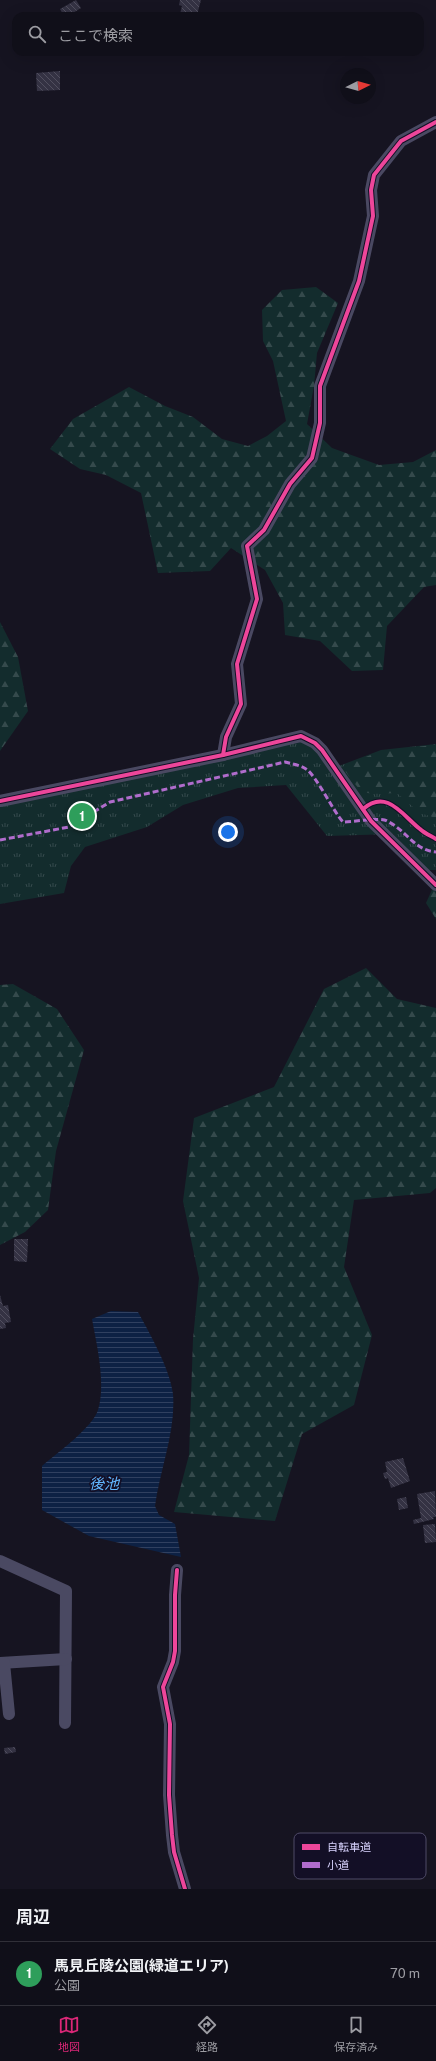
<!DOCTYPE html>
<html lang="ja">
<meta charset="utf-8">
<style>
body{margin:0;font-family:"Public Sans","Noto Sans JP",sans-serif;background:#1e1d26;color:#f1f3f6}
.compass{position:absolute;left:340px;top:68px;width:36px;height:36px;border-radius:50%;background:#100f19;box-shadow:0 4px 16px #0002;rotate:85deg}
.you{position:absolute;left:228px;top:832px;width:14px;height:14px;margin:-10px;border:3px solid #fff;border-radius:50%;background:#1a73e8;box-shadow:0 0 0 6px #1a73e833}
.badge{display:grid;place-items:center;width:26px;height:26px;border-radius:50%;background:#db2777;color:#fff;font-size:13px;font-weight:700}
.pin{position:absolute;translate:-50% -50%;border:2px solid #fff;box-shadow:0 1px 4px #0006}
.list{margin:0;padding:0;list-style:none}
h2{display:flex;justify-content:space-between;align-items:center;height:52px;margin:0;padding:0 16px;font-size:17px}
h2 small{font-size:13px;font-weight:400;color:#9c9ca2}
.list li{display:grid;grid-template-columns:26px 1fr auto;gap:12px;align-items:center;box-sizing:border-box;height:64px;padding:0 16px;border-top:1px solid #302f38}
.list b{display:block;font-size:15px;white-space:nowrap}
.list p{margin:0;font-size:13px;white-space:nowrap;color:#9c9ca2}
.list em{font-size:13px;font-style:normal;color:#9c9ca2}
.icon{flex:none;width:22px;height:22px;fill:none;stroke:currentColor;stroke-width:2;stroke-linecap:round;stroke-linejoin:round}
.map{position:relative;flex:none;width:436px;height:1889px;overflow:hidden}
.search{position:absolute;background:#100f19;box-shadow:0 4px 16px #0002;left:12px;right:12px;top:12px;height:44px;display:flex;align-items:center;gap:10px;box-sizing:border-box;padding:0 14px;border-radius:12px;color:#9c9ca2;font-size:15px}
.sheet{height:116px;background:#100f19}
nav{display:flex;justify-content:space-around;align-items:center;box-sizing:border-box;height:56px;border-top:1px solid #302f38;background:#100f19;font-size:11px;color:#9c9ca2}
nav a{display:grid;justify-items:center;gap:2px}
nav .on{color:#db2777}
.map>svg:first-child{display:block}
.grass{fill:url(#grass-tufts)}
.forest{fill:url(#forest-firs)}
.water{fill:url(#water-rules)}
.building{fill:url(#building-back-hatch)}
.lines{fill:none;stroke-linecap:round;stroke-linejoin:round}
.street{stroke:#4a4962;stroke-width:12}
.quiet{stroke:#b06ccc;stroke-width:3;stroke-dasharray:6 3;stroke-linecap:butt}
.cycleway-casing{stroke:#130f26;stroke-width:6}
.cycleway{stroke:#ed469a;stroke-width:4}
.labels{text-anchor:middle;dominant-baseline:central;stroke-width:3.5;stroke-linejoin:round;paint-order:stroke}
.water-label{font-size:15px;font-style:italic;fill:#62b6ff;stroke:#130f26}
.key{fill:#130f26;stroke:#4e4a67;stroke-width:1}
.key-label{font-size:11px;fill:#d9d4ff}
</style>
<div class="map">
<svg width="436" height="1889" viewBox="0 0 436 1889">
<defs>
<pattern id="grass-tufts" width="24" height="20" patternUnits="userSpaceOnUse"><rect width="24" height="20" fill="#132c2d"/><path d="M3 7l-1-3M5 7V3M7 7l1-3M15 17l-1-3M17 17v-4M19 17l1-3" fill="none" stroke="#354a4c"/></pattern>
<pattern id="forest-firs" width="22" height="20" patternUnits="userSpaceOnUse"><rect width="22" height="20" fill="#132c2d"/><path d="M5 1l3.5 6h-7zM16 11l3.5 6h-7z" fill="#354a4c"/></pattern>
<pattern id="water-rules" width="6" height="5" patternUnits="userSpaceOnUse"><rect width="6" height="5" fill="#0d2144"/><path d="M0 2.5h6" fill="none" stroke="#304060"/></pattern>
<pattern id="building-back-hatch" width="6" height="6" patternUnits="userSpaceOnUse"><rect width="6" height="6" fill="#343243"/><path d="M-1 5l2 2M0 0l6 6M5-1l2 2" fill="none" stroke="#514f5f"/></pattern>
</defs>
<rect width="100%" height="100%" fill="#161421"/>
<polygon class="grass" points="300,740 313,746 331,769 381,750 436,744 436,870 428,870 393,834 327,836 286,785 238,788 183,805 147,827 85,847 71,866 64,893 0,904 0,804"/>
<g class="forest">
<polygon points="316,287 338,303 317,353 314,386 307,424 332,448 379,465 413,462 436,450 436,585 424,587 387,626 383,670 352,671 320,641 285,635 283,603 265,570 231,548 210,571 158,573 141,493 106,475 80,469 50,449 73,419 129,387 165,406 193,417 222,439 248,446 267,436 286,421 273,361 263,341 262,310 282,290"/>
<polygon points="0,622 18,657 28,711 0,751"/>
<path d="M433,745H436V818L420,813L397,793C360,795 364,796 342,767L380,751Z"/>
<polygon points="436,881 436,919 426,903"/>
<polygon points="366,968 397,999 436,1008 436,1188 430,1193 354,1200 344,1267 372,1335 354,1405 302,1434 275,1521 174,1512 189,1455 193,1339 199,1278 183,1201 194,1118 274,1087 324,989"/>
<polygon points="13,984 57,1009 84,1050 56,1151 48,1210 25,1232 0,1245 0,985"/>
</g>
<path class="water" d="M111,1311L138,1312C150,1334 170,1369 173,1394C176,1431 160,1469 155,1506L159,1515L175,1524L181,1557L89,1536L42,1510V1466C56,1454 93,1427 98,1410C106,1384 97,1346 92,1319Z"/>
<g class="building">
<polygon points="76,0 81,8 68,16 64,16 60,9"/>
<polygon points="180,0 201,0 197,15 175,16 176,13 180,14 182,6 179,5"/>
<polygon points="60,71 60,90 37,91 36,73"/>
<polygon points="14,1239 28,1239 27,1262 14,1261"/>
<polygon points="0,1295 3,1306 8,1305 11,1322 5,1323 6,1328 0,1329"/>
<polygon points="403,1458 410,1481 391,1488 388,1478 385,1479 383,1473 387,1472 385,1462"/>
<polygon points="435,1491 436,1517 433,1517 434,1519 414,1524 413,1520 421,1518 417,1494"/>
<polygon points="406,1497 408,1508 399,1510 397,1499"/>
<polygon points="435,1524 436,1542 425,1543 423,1525"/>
<polygon points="15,1747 16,1752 5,1754 4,1748"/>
</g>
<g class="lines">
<g class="street">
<polyline points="223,755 226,737 241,704 237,664 257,599 247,546 264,530 290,484 312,458 320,423 320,386 359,281 373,216 371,190 374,175 401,141 436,122"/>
<polyline points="0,801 223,755 301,736 315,743 322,750 371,821 436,885"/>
<polyline points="0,1561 66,1591 65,1723"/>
<polyline points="177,1570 175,1595 175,1651 173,1662 163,1687 170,1724 169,1795 172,1835 174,1852 185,1889"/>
<polyline points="0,1663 66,1659"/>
<polyline points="4,1663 9,1714"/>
</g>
<path class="quiet" d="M0,840L69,827L110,802L285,762C292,764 300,765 306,769C316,775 333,811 343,822C352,822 380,817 387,821C406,830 415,851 436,852"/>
<g class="cycleway-casing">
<g id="cycleway">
<polyline points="223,755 226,737 241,704 237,664 257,599 247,546 264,530 290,484 312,458 320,423 320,386 359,281 373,216 371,190 374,175 401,141 436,122"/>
<polyline points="0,801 223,755 301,736 315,743 322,750 371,821 436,885"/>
<path d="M363,809C387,788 403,816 420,829C424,833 431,836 436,839"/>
<polyline points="177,1570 175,1595 175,1651 173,1662 163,1687 170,1724 169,1795 172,1835 174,1852 185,1889"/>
</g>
</g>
<use href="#cycleway" class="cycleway"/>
</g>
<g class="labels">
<g class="water-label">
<text x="104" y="1483">後池</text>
</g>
</g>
<rect x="294" y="1833" width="132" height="46" rx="6" class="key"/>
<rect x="302" y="1844" width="18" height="6" fill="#ed469a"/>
<rect x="302" y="1862" width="18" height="6" fill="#b06ccc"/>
<g class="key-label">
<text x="327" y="1851">自転車道</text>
<text x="327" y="1869">小道</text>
</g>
</svg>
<svg class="compass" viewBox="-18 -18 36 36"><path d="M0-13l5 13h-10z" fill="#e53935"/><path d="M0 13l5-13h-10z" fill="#9c9ca2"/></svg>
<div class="you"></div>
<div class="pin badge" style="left:82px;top:816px;background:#2e9e5b">1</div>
<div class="search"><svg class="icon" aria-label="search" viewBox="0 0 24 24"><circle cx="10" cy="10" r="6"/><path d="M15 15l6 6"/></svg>ここで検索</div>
</div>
<section class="sheet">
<h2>周辺<small></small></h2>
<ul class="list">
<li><span class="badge" style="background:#2e9e5b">1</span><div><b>馬見丘陵公園(緑道エリア)</b><p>公園</p></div><em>70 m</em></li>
</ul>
</section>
<nav>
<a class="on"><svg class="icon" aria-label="map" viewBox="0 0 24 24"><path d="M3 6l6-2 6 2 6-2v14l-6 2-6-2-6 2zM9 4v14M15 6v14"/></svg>地図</a>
<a><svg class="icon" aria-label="directions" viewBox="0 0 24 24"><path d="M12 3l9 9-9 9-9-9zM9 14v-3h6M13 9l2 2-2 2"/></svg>経路</a>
<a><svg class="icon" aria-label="saved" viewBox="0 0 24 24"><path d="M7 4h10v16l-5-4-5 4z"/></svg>保存済み</a>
</nav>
